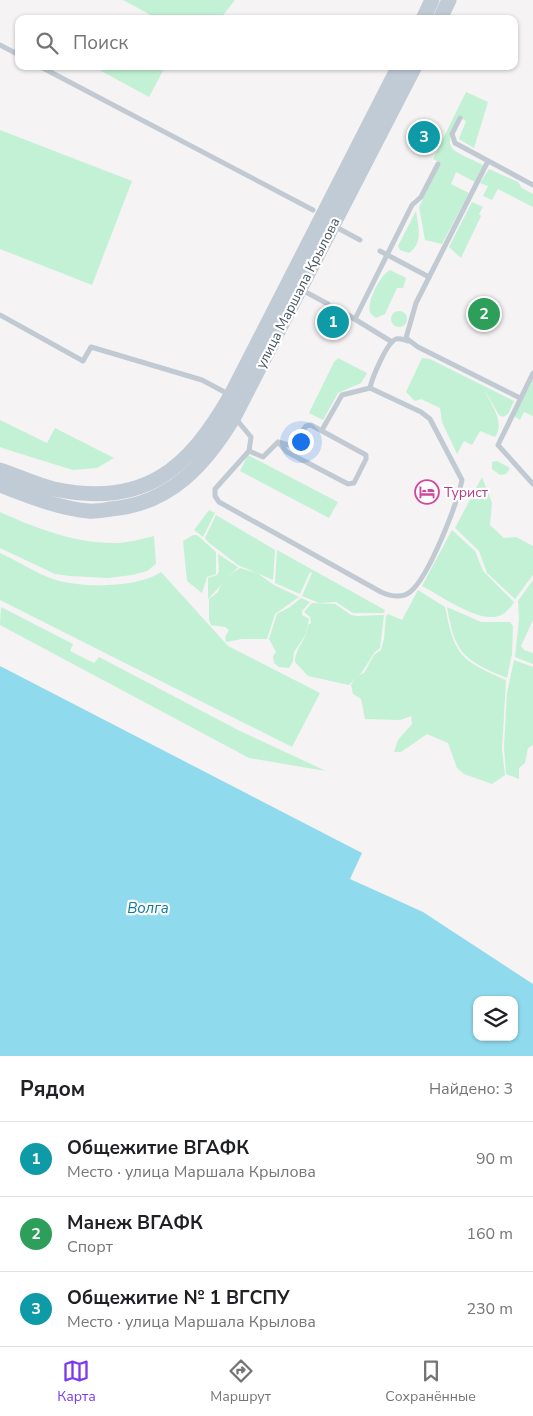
<!DOCTYPE html>
<html lang="ru">
<meta charset="utf-8">
<style>
body{margin:0;font-family:"Nunito Sans",sans-serif;background:#f2f2f2;color:#202124}
.controls{position:absolute;right:15px;bottom:15px;display:grid;overflow:hidden;border-radius:10px;box-shadow:0 1px 4px #0004}
.controls button{width:45px;height:45px;display:grid;place-items:center;padding:0;border:0;border-bottom:1px solid #e0e0e0;background:#fff;color:#202124;font:25px sans-serif}
.you{position:absolute;left:300px;top:441px;width:18px;height:18px;margin:-12px;border:4px solid #fff;border-radius:50%;background:#1a73e8;box-shadow:0 0 0 8px #1a73e833}
.badge{display:grid;place-items:center;width:32px;height:32px;border-radius:50%;background:#7c3aed;color:#fff;font-size:16px;font-weight:700}
.pin{position:absolute;translate:-50% -50%;border:2px solid #fff;box-shadow:0 1px 5px #0006}
.list{margin:0;padding:0;list-style:none}
h2{display:flex;justify-content:space-between;align-items:center;height:65px;margin:0;padding:0 20px;font-size:21px}
h2 small{font-size:16px;font-weight:400;color:#757577}
.list li{display:grid;grid-template-columns:32px 1fr auto;gap:15px;align-items:center;box-sizing:border-box;height:75px;padding:0 20px;border-top:1px solid #e0e0e0}
.list b{display:block;font-size:19px;white-space:nowrap}
.list p{margin:0;font-size:16px;white-space:nowrap;color:#757577}
.list em{font-size:16px;font-style:normal;color:#757577}
.icon{flex:none;width:28px;height:28px;fill:none;stroke:currentColor;stroke-width:2;stroke-linecap:round;stroke-linejoin:round}
.map{position:relative;flex:none;width:533px;height:1056px;overflow:hidden}
.search{position:absolute;background:#fff;box-shadow:0 1px 4px #0004;left:15px;right:15px;top:15px;height:55px;display:flex;align-items:center;gap:12px;box-sizing:border-box;padding:0 18px;border-radius:10px;color:#757577;font-size:19px}
.sheet{height:290px;background:#fff}
nav{display:flex;justify-content:space-around;align-items:center;box-sizing:border-box;height:70px;border-top:1px solid #e0e0e0;background:#fff;font-size:14px;color:#757577}
nav a{display:grid;justify-items:center;gap:2px}
nav .on{color:#7c3aed}
.map>svg:first-child{display:block}
.green{fill:#c3f1d5}
.water{fill:#90daee;fill-rule:evenodd}
.lines{fill:none;stroke-linecap:round;stroke-linejoin:round}
.lane{stroke:#c1cad2;stroke-width:5}
.secondary{stroke:#c1cbd6;stroke-width:15}
.labels{text-anchor:middle;dominant-baseline:central;stroke-width:4.5;stroke-linejoin:round;paint-order:stroke}
.street-label{font-size:14px;fill:#4a5661;stroke:#fff}
.hotel-label{font-size:14px;fill:#b23c85;stroke:#fff;text-anchor:start}
.water-label{font-size:15px;font-style:italic;fill:#0c7c9b;stroke:#fff}
</style>
<div class="map">
<svg width="533" height="1056" viewBox="0 0 533 1056">
<rect width="100%" height="100%" fill="#f5f3f3"/>
<g class="green">
<polygon points="123,0 235,0 220,19 158,19"/>
<polygon points="92,66 163,66 165,67 149,97"/>
<path d="M466,92L488,102L474,148L459,139L466,121L459,117C440,152 452,149 483,165L475,182L456,172L451,184L469,193L442,244L425,240L419,207L441,163L433,159Z"/>
<polygon points="0,130 132,181 92,285 0,249"/>
<polygon points="489,169 518,182 522,188 533,194 533,207 498,189 492,200 483,196 488,186 480,183"/>
<polygon points="472,202 483,207 479,214 481,216 461,258 449,247"/>
<path d="M416,211C418,226 424,243 409,253L400,250L398,246Z"/>
<path d="M390,270L406,278L403,288H397L385,314L376,318L371,314C365,304 380,275 390,270Z"/>
<circle cx="399" cy="319" r="8"/>
<polygon points="338,358 367,373 361,383 338,393 323,420 309,413 334,362"/>
<path d="M422,358L430,359L514,401L508,414L503,417L499,415L484,389C490,403 506,423 495,437L480,431L472,445L464,441L457,454L442,422L440,408L421,399L415,401L406,392Z"/>
<polygon points="533,379 533,416 524,412 520,420 514,416"/>
<polygon points="0,420 47,443 55,428 114,458 97,468 73,470 5,449 0,447"/>
<polygon points="248,455 338,502 329,518 240,471"/>
<polygon points="497,461 510,468 506,474 500,475 492,469 492,462"/>
<polygon points="482,477 492,503 490,525 504,538 516,537 533,546 533,575 515,599 487,573 479,551 455,528"/>
<polygon points="209,510 215,513 203,537 194,530"/>
<path d="M0,512C36,528 76,544 116,543C128,543 142,539 154,536L156,564L147,571L132,575L108,578L70,576L55,574L0,548Z"/>
<polygon points="216,515 275,550 273,580 238,565 208,542 205,538"/>
<path d="M452,530L475,551L483,571L514,602C510,609 502,617 493,617C474,619 439,595 422,586Z"/>
<polygon points="193,535 197,535 216,552 216,574 207,577 202,593 187,581 183,541"/>
<polygon points="277,550 385,610 384,613 353,613 336,602 319,603 302,596 312,573 310,572 300,594 275,583"/>
<path d="M0,553C18,561 37,574 56,580C82,588 138,588 161,572L228,646L320,693L292,747L0,600Z"/>
<polygon points="218,554 238,567 208,599 208,578 217,575 219,571"/>
<path d="M240,568L257,573L274,585L299,597L275,614L267,639H242L226,642L225,637L229,630L225,627L211,625L209,620V599L218,592C220,583 232,573 240,568Z"/>
<polygon points="533,580 533,620 521,646 524,650 533,653 533,664 515,657 519,619 518,601"/>
<path d="M418,590L445,607C455,657 461,660 506,680L502,750L505,775L492,784L464,774L457,768L448,743L427,734L401,752H394L398,740L412,724L411,716L400,720L365,719L361,699L353,694L351,685L357,676L364,673L374,655L381,650L384,639L386,616L388,614L402,620Z"/>
<polygon points="301,598 310,602 302,611 302,615 309,619 306,634 294,652 293,661 289,668 279,667 274,663 273,656 276,652 269,639 277,614 290,607"/>
<path d="M312,603L335,604L351,615L357,616L384,615L380,648L374,653L362,672L349,685L308,676L295,662C295,648 307,640 308,625L311,623L310,617L304,612Z"/>
<polygon points="1,607 73,644 70,651 94,663 99,657 240,731 326,771 249,758 0,625"/>
<path d="M447,607L481,622H510L513,626L512,654L507,678C464,660 455,654 447,607Z"/>
<polygon points="514,660 533,667 533,745 528,748 525,763 519,768 519,779 506,774 504,747 507,693"/>
</g>
<path class="water" d="M0,666L362,853L350,879L423,912L533,984V1056H0ZM477,1000H514V1037H477Z"/>
<g class="lines">
<g class="lane">
<polyline points="0,45 19,55"/>
<polyline points="39,66 313,210"/>
<polyline points="460,118 452,134 455,143 533,185"/>
<polyline points="488,161 416,303 406,338 418,347 520,398"/>
<polyline points="334,226 360,240"/>
<polyline points="380,251 429,277"/>
<polyline points="302,290 328,304"/>
<polyline points="0,315 83,361 91,347 202,380 230,395"/>
<polyline points="348,315 392,342"/>
<polyline points="355,319 412,205 421,197 438,164"/>
<polyline points="533,373 498,445 533,484"/>
<path d="M370,388C372,378 387,342 396,339C400,338 404,340 408,341"/>
<path d="M236,419L251,437L249,451L215,489V496L219,502L381,592C390,596 401,599 410,592C429,577 457,504 462,480L430,419L421,412L370,388L342,395L322,430"/>
<polyline points="249,451 263,457 278,442 292,446 306,426 311,425 366,455 366,459 354,483 348,484 287,452 278,442"/>
</g>
<g class="secondary">
<polyline points="423,19 432,0"/>
<polyline points="440,19 449,0"/>
<path d="M0,470C18,476 36,485 54,489C144,508 188,470 231,395L399,66"/>
<path d="M0,485C29,496 57,508 88,511C95,512 104,510 111,509C170,504 205,465 234,417L415,66"/>
</g>
</g>
<defs>
<g id="hotel-ring" transform="scale(1.25)"><circle r="9.5" fill="#fff" stroke="#d1479c" stroke-width="1.5"/><path d="M-6-4.5h1.5V1H6V5H4.5V3h-9V5H-6ZM-4 0a1.8 1.8 0 1 1 3.6 0ZM.5 0V-2.5h3Q6-2.5 6 0Z" fill="#d1479c"/></g>
</defs>
<g fill-rule="evenodd">
<use href="#hotel-ring" x="427" y="492"/>
</g>
<g class="labels">
<g class="street-label">
<text transform="translate(298 293) rotate(-63)">улица Маршала Крылова</text>
</g>
<g class="hotel-label">
<text x="444" y="492">Турист</text>
</g>
<g class="water-label">
<text x="148" y="908">Волга</text>
</g>
</g>
</svg>
<div class="controls">
<button><svg class="icon" aria-label="layers" viewBox="0 0 24 24"><path d="M12 4l9 5-9 5-9-5zM3 14l9 5 9-5"/></svg></button>
</div>
<div class="you"></div>
<div class="pin badge" style="left:333px;top:322px;background:#0f9aa8">1</div>
<div class="pin badge" style="left:484px;top:314px;background:#2e9e5b">2</div>
<div class="pin badge" style="left:424px;top:137px;background:#0f9aa8">3</div>
<div class="search"><svg class="icon" aria-label="search" viewBox="0 0 24 24"><circle cx="10" cy="10" r="6"/><path d="M15 15l6 6"/></svg>Поиск</div>
</div>
<section class="sheet">
<h2>Рядом<small>Найдено: 3</small></h2>
<ul class="list">
<li><span class="badge" style="background:#0f9aa8">1</span><div><b>Общежитие ВГАФК</b><p>Место · улица Маршала Крылова</p></div><em>90 m</em></li>
<li><span class="badge" style="background:#2e9e5b">2</span><div><b>Манеж ВГАФК</b><p>Спорт</p></div><em>160 m</em></li>
<li><span class="badge" style="background:#0f9aa8">3</span><div><b>Общежитие № 1 ВГСПУ</b><p>Место · улица Маршала Крылова</p></div><em>230 m</em></li>
</ul>
</section>
<nav>
<a class="on"><svg class="icon" aria-label="map" viewBox="0 0 24 24"><path d="M3 6l6-2 6 2 6-2v14l-6 2-6-2-6 2zM9 4v14M15 6v14"/></svg>Карта</a>
<a><svg class="icon" aria-label="directions" viewBox="0 0 24 24"><path d="M12 3l9 9-9 9-9-9zM9 14v-3h6M13 9l2 2-2 2"/></svg>Маршрут</a>
<a><svg class="icon" aria-label="saved" viewBox="0 0 24 24"><path d="M7 4h10v16l-5-4-5 4z"/></svg>Сохранённые</a>
</nav>
